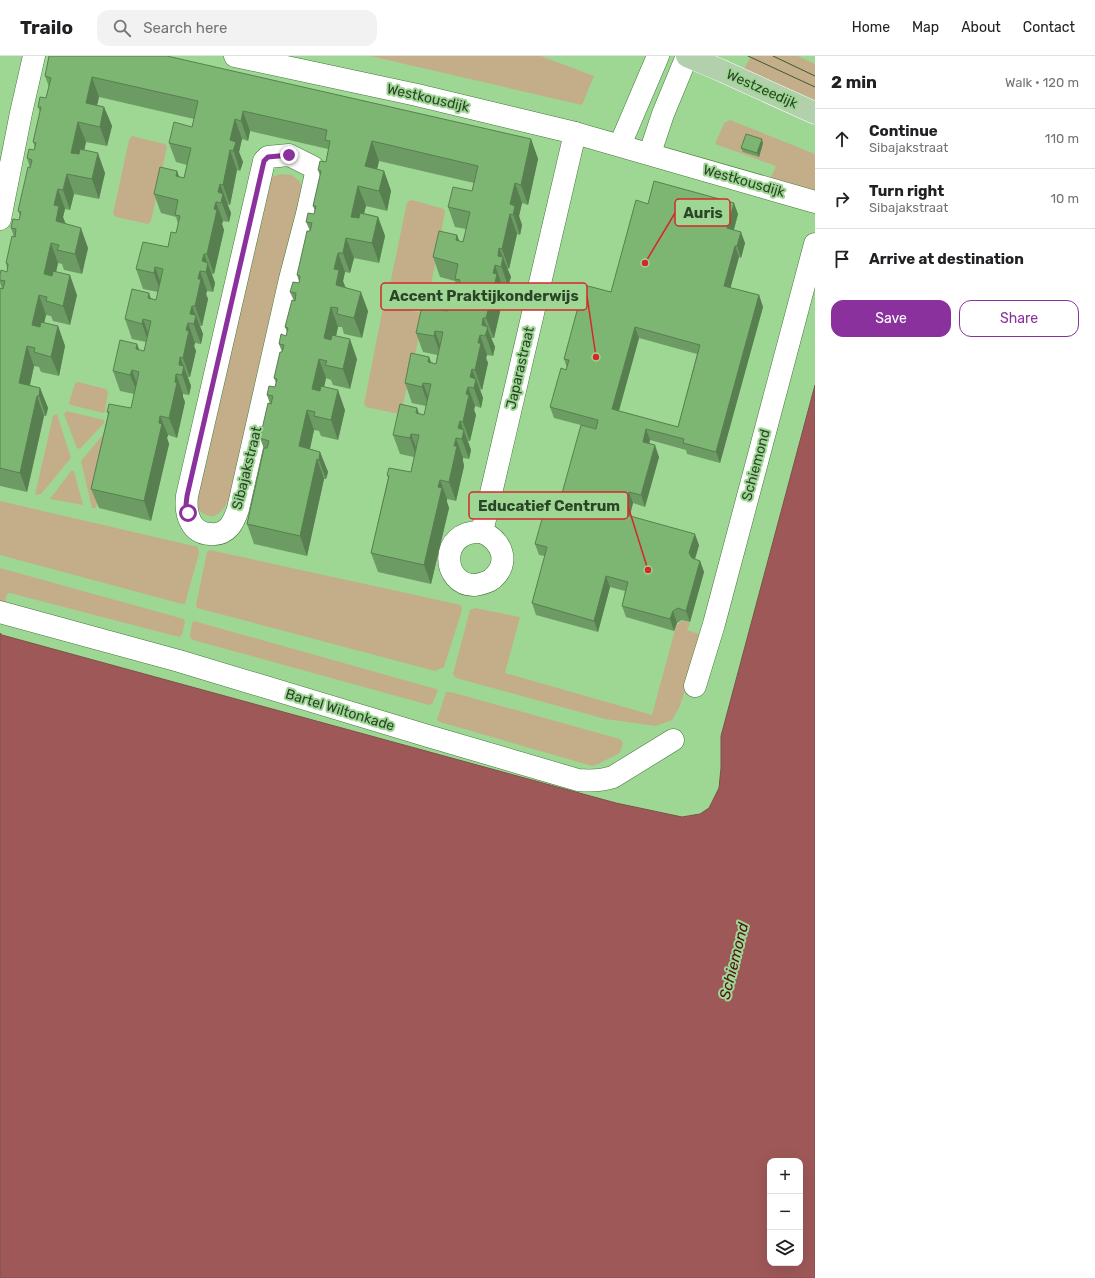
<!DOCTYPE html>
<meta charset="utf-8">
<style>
body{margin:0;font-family:Rubik,sans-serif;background:#f2f2f2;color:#202124}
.controls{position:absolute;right:12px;bottom:12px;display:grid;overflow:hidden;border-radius:8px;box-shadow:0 4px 16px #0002}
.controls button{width:36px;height:36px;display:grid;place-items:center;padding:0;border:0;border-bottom:1px solid #e0e0e0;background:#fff;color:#202124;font:20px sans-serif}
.stop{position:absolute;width:12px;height:12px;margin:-9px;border:3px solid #8b319d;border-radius:50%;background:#fff}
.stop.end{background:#8b319d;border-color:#fff;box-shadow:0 1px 4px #0008}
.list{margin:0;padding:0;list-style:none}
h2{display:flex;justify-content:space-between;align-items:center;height:52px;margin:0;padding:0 16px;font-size:17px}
h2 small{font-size:13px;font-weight:400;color:#757577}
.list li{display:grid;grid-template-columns:26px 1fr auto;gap:12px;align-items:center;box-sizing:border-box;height:60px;padding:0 16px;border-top:1px solid #e0e0e0}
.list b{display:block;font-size:15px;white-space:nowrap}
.list p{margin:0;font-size:13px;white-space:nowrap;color:#757577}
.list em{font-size:13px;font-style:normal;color:#757577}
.actions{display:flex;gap:8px;padding:12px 16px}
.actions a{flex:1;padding:9px 0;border:1px solid #8b319d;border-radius:12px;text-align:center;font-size:14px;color:#8b319d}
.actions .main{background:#8b319d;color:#fff}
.icon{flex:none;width:22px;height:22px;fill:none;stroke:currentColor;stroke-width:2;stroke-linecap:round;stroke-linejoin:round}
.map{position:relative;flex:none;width:815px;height:1222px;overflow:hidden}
header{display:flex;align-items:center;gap:24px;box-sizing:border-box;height:56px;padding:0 20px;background:#fff;border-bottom:1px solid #e0e0e0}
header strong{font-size:19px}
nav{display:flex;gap:22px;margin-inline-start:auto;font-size:14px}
.search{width:280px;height:36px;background:#f2f2f2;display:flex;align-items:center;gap:10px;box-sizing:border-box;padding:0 14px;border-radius:12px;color:#757577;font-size:15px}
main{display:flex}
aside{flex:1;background:#fff}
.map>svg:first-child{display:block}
.green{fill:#c4ae89}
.water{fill:#9f5858;stroke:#7c524a;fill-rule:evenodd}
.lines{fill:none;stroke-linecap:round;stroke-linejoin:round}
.minor-casing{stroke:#427739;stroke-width:23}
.major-casing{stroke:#fff;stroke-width:23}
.minor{stroke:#fff;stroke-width:22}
.major{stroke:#b3d0ad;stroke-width:22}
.tram{stroke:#3c5937;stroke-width:1}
.wall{fill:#6c9c63;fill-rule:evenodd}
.shaded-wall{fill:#587f50}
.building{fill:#7db573;stroke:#587f50;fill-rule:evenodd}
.route{stroke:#8b319d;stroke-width:5}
.labels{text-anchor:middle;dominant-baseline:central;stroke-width:4;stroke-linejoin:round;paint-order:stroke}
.street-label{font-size:14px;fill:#2c4428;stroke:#9ed794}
.water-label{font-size:15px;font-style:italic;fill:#520e15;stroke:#9ed794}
.leader{fill:none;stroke:#d62828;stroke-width:1.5}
.callout-dot{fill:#d62828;stroke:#9ed794;stroke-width:1.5}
.callout{fill:#9ed794;stroke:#d62828;stroke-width:1.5}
.callout-label{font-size:15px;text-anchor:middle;font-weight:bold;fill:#2c4428}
</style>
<header>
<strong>Trailo</strong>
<div class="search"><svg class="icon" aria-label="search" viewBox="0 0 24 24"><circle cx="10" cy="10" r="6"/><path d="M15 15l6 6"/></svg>Search here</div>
<nav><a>Home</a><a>Map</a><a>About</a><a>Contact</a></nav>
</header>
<main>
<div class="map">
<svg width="815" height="1222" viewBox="0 0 815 1222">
<rect width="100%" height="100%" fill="#9ed794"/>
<g class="green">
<polygon points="370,0 541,0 594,20 582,49"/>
<polygon points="751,0 798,0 815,8 815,44 744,13"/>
<polygon points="730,64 815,98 815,138 769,125 776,110 715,88 724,67"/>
<polygon points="132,80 165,88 167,91 151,165 148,168 116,161 113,158 129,84"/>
<path d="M281,118L292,119L300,126L302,135L234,432C225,452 216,474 194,449L268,128L272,121Z"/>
<polygon points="412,144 444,153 445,156 430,234 426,236 392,227 391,224 407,146"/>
<polygon points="387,250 422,257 424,260 401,356 399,358 366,351 364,348 383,252"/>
<polygon points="78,326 106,333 108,336 105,356 103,357 71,349 69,347 75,327"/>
<polygon points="67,355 104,364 104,367 80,393 77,392 64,358"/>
<polygon points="57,358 71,402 41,438 35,439 53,360"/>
<polygon points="113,368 96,452 92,452 81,405 111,369"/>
<polygon points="71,415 74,415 83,449 50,443"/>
<polygon points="0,445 198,491 199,497 185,548 182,548 0,499"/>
<polygon points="210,494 461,549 462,554 444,611 435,615 197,552 196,549 207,496"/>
<polygon points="0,512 184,563 185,566 182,579 179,581 10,537 7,538 5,546 0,548"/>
<polygon points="475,552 520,561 505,617 652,659 676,570 683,564 690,567 687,574 702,579 680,650 672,664 656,670 605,663 456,622 453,618 470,554"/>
<polygon points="194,565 436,633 438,635 432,648 429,649 193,584 190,581 192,567"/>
<polygon points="446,636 451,636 620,683 623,687 620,697 596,709 592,710 440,666 437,664"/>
</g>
<path class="water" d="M815,329V1222H0V577L2,579L616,747L682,761L700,758L709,752L719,732L721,712V680ZM770,1105H800V1207H770Z"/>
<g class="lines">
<g class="minor-casing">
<g id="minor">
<polyline points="235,0 417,39 575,77 815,146"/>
<polyline points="620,89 658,0"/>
<polyline points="650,97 663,58 687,0"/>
<path d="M289,99L313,111L316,117L307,158L290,223L238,453C236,459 234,465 230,470C225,476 218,479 210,478C190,477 185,457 187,440L264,105L268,101Z"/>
<polyline points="0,163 21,57 34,0"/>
<path d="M482,476C502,485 511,507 492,523C487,527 481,528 475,529C441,530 438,473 482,476L575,77"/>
<path d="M0,556L179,605L428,680L578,724C590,725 601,725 613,721L673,684"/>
<polyline points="695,630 714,568 815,188"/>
</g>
</g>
<g class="major-casing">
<polyline id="major" points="687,0 720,14 815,57"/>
</g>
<use href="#minor" class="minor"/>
<use href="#major" class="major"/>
<g class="tram">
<polyline points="748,0 815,31"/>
<polyline points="773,0 815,20"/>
</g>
</g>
<g class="wall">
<polygon points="49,0 531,83 538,103 528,149 522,147 519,160 522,169 520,179 517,178 509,213 507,212 511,221 508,230 502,229 502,232 504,238 494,282 491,282 495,291 493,300 487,299 486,302 488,307 482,334 480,333 483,342 481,352 475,350 474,354 476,359 470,385 468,385 471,394 469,403 463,402 463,405 464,410 456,445 447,443 447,446 449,452 431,528 378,516 371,497 388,422 387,419 411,416 414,401 400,398 393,379 419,357 424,359 426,350 412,347 405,327 429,301 431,306 436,308 437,299 423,296 416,277 447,255 456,241 458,232 455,225 440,221 433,201 457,179 459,185 463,186 466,173 455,171 448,151 472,135 474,127 379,105 377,113 384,115 391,135 387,155 366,150 364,157 378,161 385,180 379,207 354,202 350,217 345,216 343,225 346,232 368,255 362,282 344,278 342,271 338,271 336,280 357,303 350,333 333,329 331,324 326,322 324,331 345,354 338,384 321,380 319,375 314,374 310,393 320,396 328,416 326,423 324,423 307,500 254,488 247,468 264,393 260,382 270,348 267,339 275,331 276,327 274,322 282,296 279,288 286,280 287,276 285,271 294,245 290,236 299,227 299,225 297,219 310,175 306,166 314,158 315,155 313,150 320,120 318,114 326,106 328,94 328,93 250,75 248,85 242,83 239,96 243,106 240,115 237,114 230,149 227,148 231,157 229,166 223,165 222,168 224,174 214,218 212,218 215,227 213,236 207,235 206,238 208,243 202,270 200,270 203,278 201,288 195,287 194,290 196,295 190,321 188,321 191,330 189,339 183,338 183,341 185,346 177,382 168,379 167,382 169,388 151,465 99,452 91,433 108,358 107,356 131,352 134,338 120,335 113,315 140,294 144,295 146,286 132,283 125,263 151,242 156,244 158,236 143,233 136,213 168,191 176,177 178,168 176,161 161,157 154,138 177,115 179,121 184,122 187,109 176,106 169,87 192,71 194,63 99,41 97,49 104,51 112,70 107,90 86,86 84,94 105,117 99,143 74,138 70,154 65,153 63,161 66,168 88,192 82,218 64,214 62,208 58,207 56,216 77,239 70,269 53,265 51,260 46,259 44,267 58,270 65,290 59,320 41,316 39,311 34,310 30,329 40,332 48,352 46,360 44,360 27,436 0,430 0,232 2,233 0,227 0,219 7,216 7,212 6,207 14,181 11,172 19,164 20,160 18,155 30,112 27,102 34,94 35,91 33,86 40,56 38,51 46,42 49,31 45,20"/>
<polygon points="763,87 759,101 743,96 741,92"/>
<path d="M648,148L738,158L734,174L745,187L741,202L739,201L730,232L759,239L763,251L720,407L687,398L686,394L650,384L649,388L659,401L645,451L633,447L630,460L699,489L695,503L700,505L704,516L690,566L682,564L677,567L674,575L626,561L622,550L625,535L610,531L598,576L536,559L532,547L545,500L539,499L535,488L561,441L596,373L554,362L550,351L566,314L567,312L564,303L611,236ZM639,282L697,298L678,371L619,355Z"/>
</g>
<g class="shaded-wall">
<polygon points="92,21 99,41 93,66 86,47"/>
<polygon points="104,51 112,70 107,90 100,71"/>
<polygon points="243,55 250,75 248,85 241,65"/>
<polygon points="235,63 242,83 239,96 243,106 240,115 230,84"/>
<polygon points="78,66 86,86 79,117 71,97"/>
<polygon points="531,83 538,103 528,149 521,129"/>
<polygon points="762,83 763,87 759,101 757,97"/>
<polygon points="372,85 379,105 373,130 365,110"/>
<polygon points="230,94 237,114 230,149 223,129"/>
<polygon points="98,97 105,117 99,143 92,123"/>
<polygon points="177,115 184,135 176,120"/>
<polygon points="384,115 391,135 387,155 379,135"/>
<polygon points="67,118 74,138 70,154 63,134"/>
<polygon points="515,127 522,147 519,160 522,169 520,179 510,148"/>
<polygon points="220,128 231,157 229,166 218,136"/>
<polygon points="358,130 366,150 358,180 351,161"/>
<polygon points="58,133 65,153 63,161 66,170 56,165 54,149"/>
<polygon points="216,146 223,165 222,168 224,174 214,218 207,198 214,153"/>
<polygon points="734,147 738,158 731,183 727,172"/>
<polygon points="510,158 517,178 509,213 502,193"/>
<polygon points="378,161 385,180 379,207 372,187"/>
<polygon points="81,172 88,192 82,218 75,198"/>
<polygon points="741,176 745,187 741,202 737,190"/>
<polygon points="457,179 464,198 456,184"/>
<polygon points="346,182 354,202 350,217 343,197"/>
<polygon points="51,187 58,207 51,238 44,218"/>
<polygon points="735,190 739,201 728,241 724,230"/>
<polygon points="499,192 511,221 508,230 498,200"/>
<polygon points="338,197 345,216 343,225 346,234 336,229 334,213"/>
<polygon points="204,198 215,227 213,236 202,205"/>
<polygon points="495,209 502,229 502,232 504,238 494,282 486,262"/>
<polygon points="155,211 162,231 161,237 154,217"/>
<polygon points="200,215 207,235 206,238 208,243 202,270 195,250 198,223"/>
<polygon points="70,219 77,239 70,269 63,250"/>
<polygon points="361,236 368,255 362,282 354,262"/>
<polygon points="149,237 156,257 148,242"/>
<polygon points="39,239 46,259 39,289 32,269"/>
<polygon points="759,239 763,251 720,407 716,396"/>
<polygon points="192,250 203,278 201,288 190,258"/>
<polygon points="331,251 338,271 331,302 324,282"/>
<polygon points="483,262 495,291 493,300 482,269"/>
<polygon points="143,263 150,282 149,287 142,268"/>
<polygon points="188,267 195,287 194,290 196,295 190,321 183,302 186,274"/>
<polygon points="58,270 65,290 59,320 51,301"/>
<polygon points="635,271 639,282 616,365 612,353"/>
<polygon points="435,275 442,295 441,300 434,280"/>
<polygon points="480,279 487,299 486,302 488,307 482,334 475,314 478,287"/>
<polygon points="350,283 357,303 350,333 343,313"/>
<polygon points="137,288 145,308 136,293"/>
<polygon points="27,290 34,310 26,346 19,327"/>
<polygon points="180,301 191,330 189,339 179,309"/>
<polygon points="429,301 436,321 428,306"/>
<polygon points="319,303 326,322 319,353 312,333"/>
<polygon points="472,313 483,342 481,352 470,321"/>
<polygon points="132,314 139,334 138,338 130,319"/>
<polygon points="176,318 183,338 183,341 185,346 177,382 169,362"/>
<polygon points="423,327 430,346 429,351 422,331"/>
<polygon points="468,331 475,350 474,354 476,359 470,385 463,366 466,338"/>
<polygon points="40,332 48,352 46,360 39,340"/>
<polygon points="338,334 345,354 338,384 331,364"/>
<polygon points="37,340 44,360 27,436 20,417"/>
<polygon points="417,352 424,372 416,357"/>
<polygon points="307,354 314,374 306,410 299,390"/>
<polygon points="160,360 168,379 167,382 169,388 151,465 144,445"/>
<polygon points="460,365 471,394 469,403 458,372"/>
<polygon points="646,373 650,384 647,397 643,386"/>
<polygon points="411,378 418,397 417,402 410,382"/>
<polygon points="456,382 463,402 463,405 464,410 456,445 449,426 454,390"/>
<polygon points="655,389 659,401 645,451 641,439"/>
<polygon points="320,396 328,416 326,423 319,404"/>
<polygon points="317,403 324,423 307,500 300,480"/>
<polygon points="440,424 447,443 447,446 449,452 431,528 424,509"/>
<polygon points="629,436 633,447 627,469 623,458"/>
<polygon points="695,478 699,489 693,509 689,497"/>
<polygon points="700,505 704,516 690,566 686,555"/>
<polygon points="606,520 610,531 598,576 594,565"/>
<polygon points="673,555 677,567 674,575 670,563"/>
</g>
<g class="building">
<polygon points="49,0 167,0 531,83 521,129 515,127 510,148 515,150 513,159 510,158 502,193 499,192 498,200 503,201 501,211 495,209 493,217 497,218 492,240 486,262 483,262 482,269 488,271 485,280 480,279 478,287 481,287 475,314 472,313 470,321 476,323 474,332 468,331 466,338 469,339 466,352 463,366 460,365 458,372 464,374 462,383 456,382 454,390 457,390 449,426 440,424 438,431 442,432 424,509 371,497 389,420 387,419 389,412 411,416 419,379 411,378 410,382 393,379 400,348 417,352 416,357 424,359 431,328 423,327 422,331 405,327 411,297 429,301 428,306 436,308 443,276 435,275 434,280 416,277 422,250 447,255 451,240 456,241 460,224 455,223 458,208 433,201 439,175 457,179 456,184 463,186 470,156 448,151 453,131 472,135 478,110 372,85 365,110 384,115 379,135 358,130 351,161 359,162 360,157 378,161 372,187 346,182 343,197 338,197 334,213 339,214 336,229 361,236 354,262 337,258 338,252 331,251 324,282 331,284 332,279 350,283 343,313 325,309 327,305 319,303 312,333 320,335 321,330 338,334 331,364 314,360 315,356 307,354 299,390 320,396 319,404 317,403 300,480 247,468 264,392 267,392 269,385 260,382 268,347 271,348 273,340 267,339 269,330 275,331 277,323 274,322 280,296 282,296 284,289 279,288 281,278 286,280 288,272 285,271 292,244 295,245 296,237 290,236 293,226 299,227 300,220 297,219 307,175 310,175 312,167 306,166 308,157 314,158 316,150 313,150 321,115 318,114 320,105 326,106 330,85 325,84 327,74 243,55 241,65 235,63 230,84 236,86 233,95 230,94 223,129 220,128 218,136 223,138 221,147 216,146 214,153 217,154 207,198 204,198 202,205 208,207 206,216 200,215 198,223 201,223 195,250 192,250 190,258 196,259 194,268 188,267 186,274 189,275 186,288 183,302 180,301 179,309 184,310 182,319 176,318 175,326 177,327 169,362 160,360 159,367 162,368 144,445 91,433 109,356 107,356 109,348 131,352 139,316 132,314 130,319 113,315 120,284 137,288 136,293 144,295 151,265 143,263 142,268 125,263 132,233 149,237 148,242 156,244 163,213 155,211 154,217 136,213 143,186 168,191 171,176 176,177 180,160 175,159 178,144 154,138 160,111 177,115 176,120 184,122 191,92 169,87 174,66 192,71 198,45 92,21 86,47 104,51 100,71 78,66 71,97 79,98 80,93 98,97 92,123 67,118 63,134 58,133 54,149 59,150 56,165 81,172 75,198 57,194 59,189 51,187 44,218 52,220 53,215 70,219 63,250 46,245 47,241 39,239 32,269 40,271 41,266 58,270 51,301 34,296 35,292 27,290 19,327 40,332 39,340 37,340 20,417 0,412 0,232 3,233 5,225 0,224 0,219 1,214 7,216 8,208 6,207 12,180 15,181 16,173 11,172 13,163 19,164 21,156 18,155 28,111 30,112 32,104 27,102 29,93 34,94 36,87 33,86 41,51 38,51 40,41 46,42 51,22 45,20"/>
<polygon points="746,78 762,83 757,97 741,92"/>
<path d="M654,125L734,147L727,172L741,176L737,190H735L724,230L759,239L716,396L683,387L684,383L646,373L643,386L655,389L641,439L629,436L623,458L695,478L689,497L692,502L700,505L686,555L678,552L673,555L670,563L622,550L628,526L606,520L594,565L532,547L547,491L535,488L549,438L561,441L581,369L596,373L598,364L550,351L561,312L566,314L569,304L564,303L584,229L611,236L636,144L648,148ZM635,271L700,289L678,371L612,353Z"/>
</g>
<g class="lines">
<polyline class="route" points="188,457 186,449 187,440 264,105 268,101 289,99"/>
</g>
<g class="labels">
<g class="street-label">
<text transform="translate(762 33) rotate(24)">Westzeedijk</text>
<text transform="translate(428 42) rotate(13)">Westkousdijk</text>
<text transform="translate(744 125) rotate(16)">Westkousdijk</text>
<text transform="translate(520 312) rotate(-77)">Japarastraat</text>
<text transform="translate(756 409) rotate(-75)">Schiemond</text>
<text transform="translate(247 412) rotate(-76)">Sibajakstraat</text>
<text transform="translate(340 654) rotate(17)">Bartel Wiltonkade</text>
</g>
<g class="water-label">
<text transform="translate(734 905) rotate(-76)">Schiemond</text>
</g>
</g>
<path class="leader" d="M645 207L675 157M596 301L587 240M648 514L628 450"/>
<g class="callout-dot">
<circle cx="645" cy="207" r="4"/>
<circle cx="596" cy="301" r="4"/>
<circle cx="648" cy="514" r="4"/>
</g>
<g class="callout">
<rect x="675" y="143" width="55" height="27" rx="4"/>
<rect x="381" y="227" width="206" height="27" rx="4"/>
<rect x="469" y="436" width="159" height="27" rx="4"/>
</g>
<g class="callout-label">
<text x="703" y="162">Auris</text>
<text x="484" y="245">Accent Praktijkonderwijs</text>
<text x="549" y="455">Educatief Centrum</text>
</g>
</svg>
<div class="controls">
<button>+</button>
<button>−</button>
<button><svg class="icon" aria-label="layers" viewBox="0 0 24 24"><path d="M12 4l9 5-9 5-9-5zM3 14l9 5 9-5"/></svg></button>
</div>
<div class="stop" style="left:188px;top:457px"></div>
<div class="stop end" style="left:289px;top:99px"></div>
</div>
<aside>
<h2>2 min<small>Walk · 120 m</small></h2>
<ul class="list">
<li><svg class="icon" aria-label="ahead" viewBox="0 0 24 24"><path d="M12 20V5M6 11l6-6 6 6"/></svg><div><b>Continue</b><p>Sibajakstraat</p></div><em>110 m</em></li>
<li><svg class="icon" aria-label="right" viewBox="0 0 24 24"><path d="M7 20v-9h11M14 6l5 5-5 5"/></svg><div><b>Turn right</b><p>Sibajakstraat</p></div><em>10 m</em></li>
<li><svg class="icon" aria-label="arrive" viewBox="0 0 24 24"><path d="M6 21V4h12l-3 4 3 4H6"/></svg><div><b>Arrive at destination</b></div></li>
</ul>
<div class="actions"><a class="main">Save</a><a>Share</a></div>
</aside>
</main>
